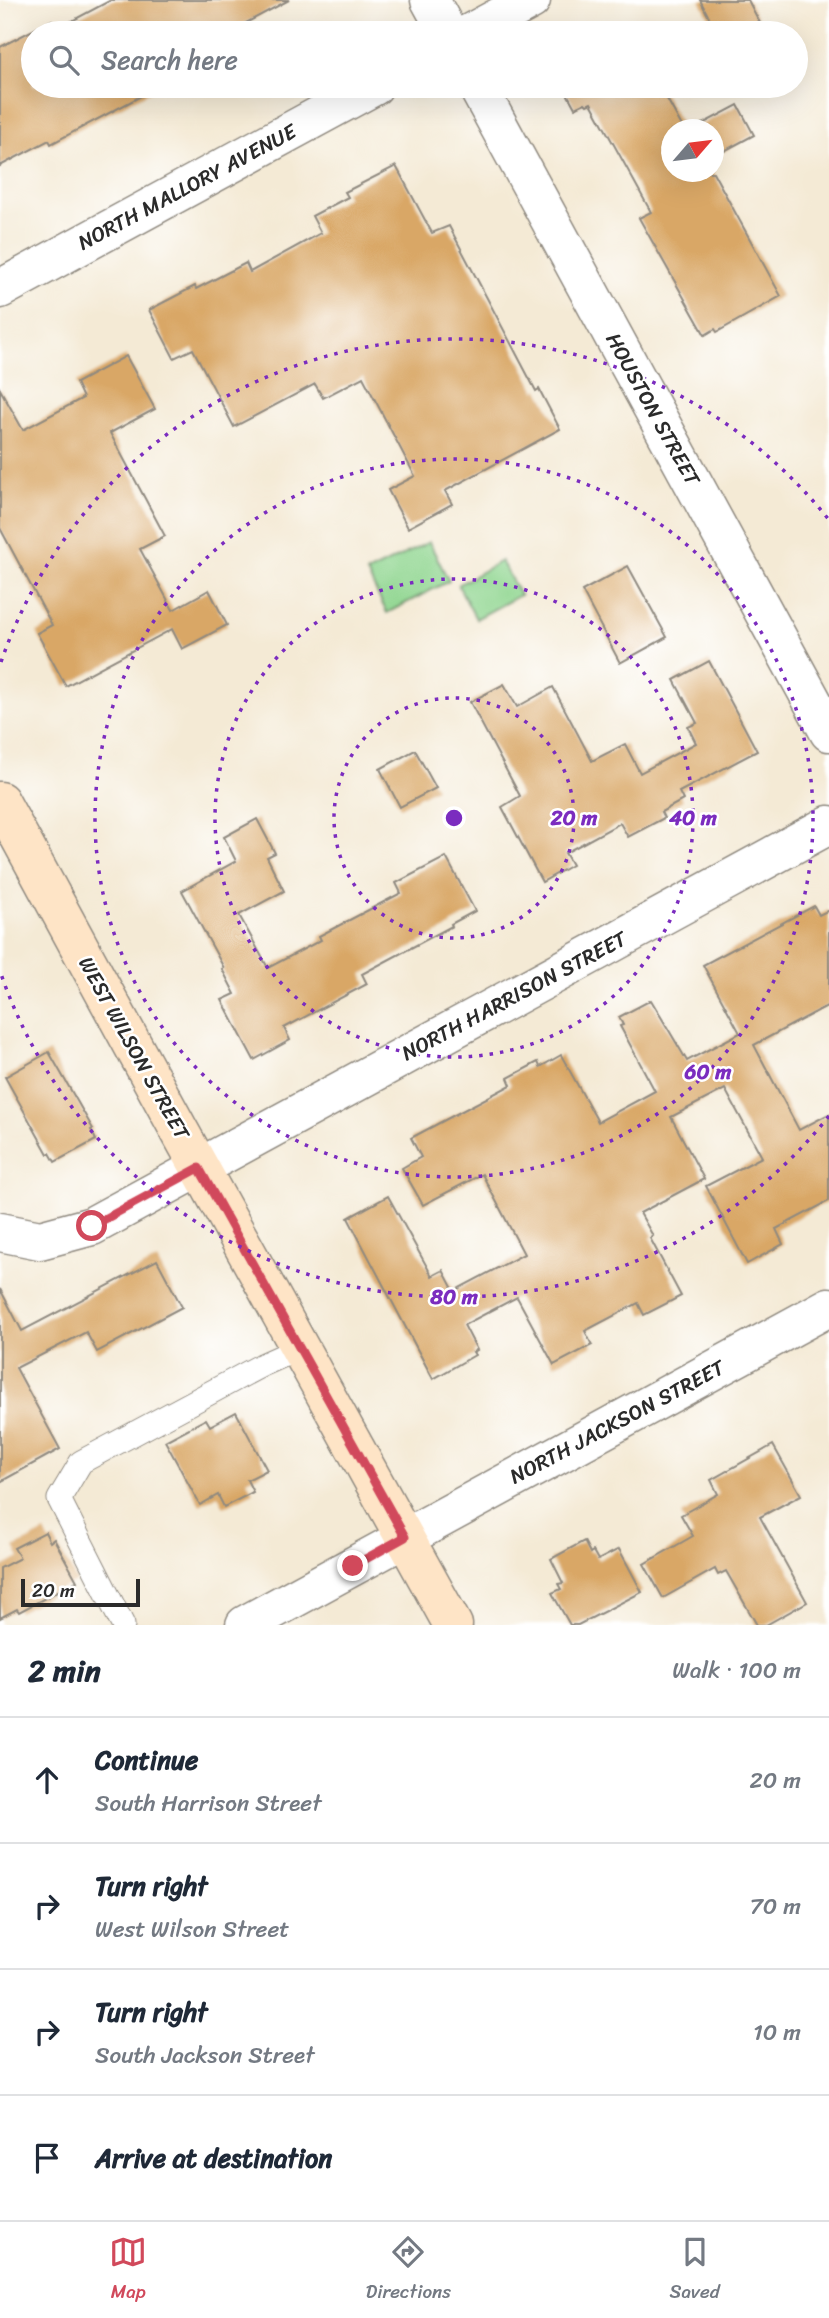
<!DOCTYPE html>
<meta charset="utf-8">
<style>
body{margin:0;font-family:Sriracha,sans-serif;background:#f2f2f3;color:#1f2937}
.compass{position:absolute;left:661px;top:119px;width:63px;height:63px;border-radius:50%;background:#fff;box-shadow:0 7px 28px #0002;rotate:62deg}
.scale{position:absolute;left:21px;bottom:18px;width:119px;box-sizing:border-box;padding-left:7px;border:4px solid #2b2b2b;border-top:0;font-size:19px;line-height:24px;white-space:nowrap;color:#2b2b2b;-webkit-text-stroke:5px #fff;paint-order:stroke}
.stop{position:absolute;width:21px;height:21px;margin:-16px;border:5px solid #d1495b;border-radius:50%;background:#fff}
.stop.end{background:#d1495b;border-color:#fff;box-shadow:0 2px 7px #0008}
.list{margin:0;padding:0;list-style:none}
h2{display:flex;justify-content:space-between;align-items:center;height:91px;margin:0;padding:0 28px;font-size:30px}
h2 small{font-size:23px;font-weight:400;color:#747a83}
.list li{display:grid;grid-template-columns:46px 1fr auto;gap:21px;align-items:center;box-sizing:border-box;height:126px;padding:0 28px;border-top:2px solid #e0e1e3}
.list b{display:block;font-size:26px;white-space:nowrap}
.list p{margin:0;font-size:23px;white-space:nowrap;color:#747a83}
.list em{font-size:23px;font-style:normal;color:#747a83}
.icon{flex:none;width:38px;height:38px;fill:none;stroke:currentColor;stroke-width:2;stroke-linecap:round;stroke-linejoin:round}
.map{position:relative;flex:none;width:829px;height:1625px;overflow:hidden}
.search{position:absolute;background:#fff;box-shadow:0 7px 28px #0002;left:21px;right:21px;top:21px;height:77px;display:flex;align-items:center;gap:18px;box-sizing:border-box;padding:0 24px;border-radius:38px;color:#747a83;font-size:26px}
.sheet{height:595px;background:#fff}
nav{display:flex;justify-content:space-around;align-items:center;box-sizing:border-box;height:98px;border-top:2px solid #e0e1e3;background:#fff;font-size:19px;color:#747a83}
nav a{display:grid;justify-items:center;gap:4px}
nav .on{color:#d1495b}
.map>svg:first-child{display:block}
.green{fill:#8fd58f;stroke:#5d805d;stroke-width:2}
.building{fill:#d9a766}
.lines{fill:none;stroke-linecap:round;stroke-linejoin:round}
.service-casing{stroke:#908a80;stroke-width:25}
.minor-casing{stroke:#908a80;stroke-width:41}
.secondary-casing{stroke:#908a80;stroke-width:41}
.service{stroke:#fff;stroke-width:23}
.minor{stroke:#fff;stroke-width:38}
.secondary{stroke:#fee4c6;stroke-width:38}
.route{stroke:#d1495b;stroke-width:9}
.ring{fill:none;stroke:#7b2cbf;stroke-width:3.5;stroke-dasharray:3.5 7}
.labels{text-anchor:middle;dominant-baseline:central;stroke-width:5;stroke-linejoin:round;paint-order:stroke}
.street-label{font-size:21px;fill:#2b2b2b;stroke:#fff}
.centre{fill:#7b2cbf;stroke:#fff;stroke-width:3.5}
.ring-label{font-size:21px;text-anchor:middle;font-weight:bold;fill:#7b2cbf;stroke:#fff;stroke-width:5;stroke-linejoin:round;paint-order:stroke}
</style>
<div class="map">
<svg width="829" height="1625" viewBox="0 0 829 1625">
<rect width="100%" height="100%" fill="#fff"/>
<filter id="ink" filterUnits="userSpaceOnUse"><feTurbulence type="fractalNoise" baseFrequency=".0143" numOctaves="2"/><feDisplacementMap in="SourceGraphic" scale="14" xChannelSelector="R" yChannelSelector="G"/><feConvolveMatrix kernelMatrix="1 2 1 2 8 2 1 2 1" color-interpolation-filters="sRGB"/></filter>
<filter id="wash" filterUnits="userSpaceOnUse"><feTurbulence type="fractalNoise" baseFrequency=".00686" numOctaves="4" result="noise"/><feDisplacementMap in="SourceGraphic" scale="28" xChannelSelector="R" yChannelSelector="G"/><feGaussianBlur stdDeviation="1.57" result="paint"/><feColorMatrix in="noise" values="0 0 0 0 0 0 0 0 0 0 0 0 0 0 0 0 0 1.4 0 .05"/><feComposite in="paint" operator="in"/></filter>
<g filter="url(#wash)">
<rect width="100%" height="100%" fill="#f4ead5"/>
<g class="green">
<polygon points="429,542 449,581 387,613 367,573"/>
<polygon points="501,561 520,595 476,619 458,585"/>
</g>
<g id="blocks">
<g class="building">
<polygon points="111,0 289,0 227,33 33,33 33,86 160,86 51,144 49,140 0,166 0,47 52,20 57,29"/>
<polygon points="700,0 748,0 760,23 740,33 717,33"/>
<polygon points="563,86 660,86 684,130 671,130 671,172 713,172 781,296 717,332 715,329 705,335 639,218 651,212 591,103 587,105 585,103 575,108"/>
<polygon points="738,105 754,135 713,157 713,130 691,130"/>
<polygon points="396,166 432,233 449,226 536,391 539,389 560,429 445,491 452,504 408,528 388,490 415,476 363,377 323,398 315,384 234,427 193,349 174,358 149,310 195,286 196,289 246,263 250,272 321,233 312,216 348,197 345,192"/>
<polygon points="126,356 155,409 110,433 165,536 140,549 173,610 209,590 227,625 182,649 172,629 66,686 37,633 52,625 0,528 0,389 23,430 83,398 76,383"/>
<polygon points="628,566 667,637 620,663 582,591"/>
<polygon points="709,661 757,751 679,792 683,800 661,812 664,818 628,837 620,823 565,853 572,865 542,882 502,807 520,796 470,702 504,684 517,707 553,687 592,761 625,744 640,773 696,743 688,727 697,723 674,680"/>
<polygon points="415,750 436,788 400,807 380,769"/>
<polygon points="257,819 275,853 267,857 284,891 239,915 268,968 321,940 319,936 401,893 396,883 446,857 475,911 451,924 452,926 362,974 367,984 284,1028 290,1040 254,1060 222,1000 235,994 222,969 224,968 182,891 236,861 224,837"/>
<polygon points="814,906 819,915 829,910 829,1005 754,1045 799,1130 829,1114 829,1201 776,1229 783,1244 747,1264 706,1186 762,1157 725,1089 671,1117 704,1179 640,1213 653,1236 650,1238 681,1296 644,1315 638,1303 585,1331 592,1345 554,1365 517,1297 464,1325 477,1350 473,1352 475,1355 433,1379 348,1218 388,1196 432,1276 443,1270 454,1291 524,1254 482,1174 423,1205 402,1168 421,1157 411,1138 511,1085 508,1078 538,1062 540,1067 561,1055 598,1122 655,1091 620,1026 623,1025 619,1017 651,1000 687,1061 740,1033 703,965"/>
<polygon points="49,1052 93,1129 91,1130 96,1140 55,1162 50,1153 48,1154 5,1077"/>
<polygon points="157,1260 182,1307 97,1352 86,1332 16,1368 60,1449 0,1482 0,1289 22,1331"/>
<polygon points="236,1412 267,1470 247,1480 253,1492 224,1507 218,1495 200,1505 165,1441 206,1419 210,1426"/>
<polygon points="773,1445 801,1495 760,1517 807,1602 766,1625 757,1625 726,1571 718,1575 715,1569 663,1598 644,1564 693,1536 681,1515 718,1494 711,1480"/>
<polygon points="45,1532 50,1542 54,1539 77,1581 19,1612 17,1609 0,1618 0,1568 20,1558 14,1548"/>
<polygon points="584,1541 590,1553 593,1551 598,1560 619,1549 642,1592 578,1625 570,1625 552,1593 561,1589 558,1584 563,1583 551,1559"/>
</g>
</g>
</g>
<g filter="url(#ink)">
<use href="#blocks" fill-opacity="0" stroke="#908a80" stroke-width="2"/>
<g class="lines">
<g class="service-casing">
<polyline id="service" points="123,1625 59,1499 81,1462 262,1365 300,1348"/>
</g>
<g class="minor-casing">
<g id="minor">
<polyline points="430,0 448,33"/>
<polyline points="470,33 531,0"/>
<polyline points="477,86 829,732"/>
<polyline points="0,289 374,86"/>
<polyline points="0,1232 40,1240 92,1226 829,825"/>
<polyline points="245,1625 829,1307"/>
</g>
</g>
<g class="secondary-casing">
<polyline id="secondary" points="0,801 179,1130 453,1625"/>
</g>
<use href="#service" class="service"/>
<use href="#minor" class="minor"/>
<use href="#secondary" class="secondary"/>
</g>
</g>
<g class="lines" filter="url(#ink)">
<polyline class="route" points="92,1226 199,1168 405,1537 353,1566"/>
</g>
<g class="ring">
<circle cx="454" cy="818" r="120"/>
<circle cx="454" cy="818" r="239"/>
<circle cx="454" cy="818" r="359"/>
<path d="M829 1116A479 479 0 0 1 1 974M1 662A479 479 0 0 1 829 520"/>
</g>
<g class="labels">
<g class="street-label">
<text transform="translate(187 187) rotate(-28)">NORTH MALLORY AVENUE</text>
<text transform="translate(653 409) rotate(61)">HOUSTON STREET</text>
<text transform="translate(514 996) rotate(-28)">NORTH HARRISON STREET</text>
<text transform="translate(134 1048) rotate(61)">WEST WILSON STREET</text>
<text transform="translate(617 1422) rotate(-28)">NORTH JACKSON STREET</text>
</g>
</g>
<circle cx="454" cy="818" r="10" class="centre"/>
<g class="ring-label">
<text x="574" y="825">20 m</text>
<text x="693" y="825">40 m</text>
<text x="708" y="1079">60 m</text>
<text x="454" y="1304">80 m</text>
</g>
</svg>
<svg class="compass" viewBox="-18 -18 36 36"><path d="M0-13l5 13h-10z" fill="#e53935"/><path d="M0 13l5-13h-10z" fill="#747a83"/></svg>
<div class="scale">20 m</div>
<div class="stop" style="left:92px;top:1226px"></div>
<div class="stop end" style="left:353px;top:1566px"></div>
<div class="search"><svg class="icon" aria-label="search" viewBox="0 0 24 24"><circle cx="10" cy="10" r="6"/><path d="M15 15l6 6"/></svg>Search here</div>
</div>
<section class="sheet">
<h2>2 min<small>Walk · 100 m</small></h2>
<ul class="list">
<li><svg class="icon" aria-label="ahead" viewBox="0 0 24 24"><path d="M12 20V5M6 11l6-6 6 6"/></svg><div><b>Continue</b><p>South Harrison Street</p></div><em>20 m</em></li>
<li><svg class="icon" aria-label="right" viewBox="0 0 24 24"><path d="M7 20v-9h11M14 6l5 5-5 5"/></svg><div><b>Turn right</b><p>West Wilson Street</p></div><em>70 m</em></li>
<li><svg class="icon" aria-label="right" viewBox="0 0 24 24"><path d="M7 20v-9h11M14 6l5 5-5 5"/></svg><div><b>Turn right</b><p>South Jackson Street</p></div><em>10 m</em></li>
<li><svg class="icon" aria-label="arrive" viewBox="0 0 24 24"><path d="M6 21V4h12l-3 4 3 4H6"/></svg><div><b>Arrive at destination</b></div></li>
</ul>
</section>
<nav>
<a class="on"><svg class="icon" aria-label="map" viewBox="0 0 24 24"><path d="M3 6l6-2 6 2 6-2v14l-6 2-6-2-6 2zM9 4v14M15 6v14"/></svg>Map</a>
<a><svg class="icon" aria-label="directions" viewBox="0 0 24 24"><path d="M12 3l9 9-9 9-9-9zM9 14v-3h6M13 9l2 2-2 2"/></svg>Directions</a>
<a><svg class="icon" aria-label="saved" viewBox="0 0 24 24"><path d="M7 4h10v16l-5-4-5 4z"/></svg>Saved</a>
</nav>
